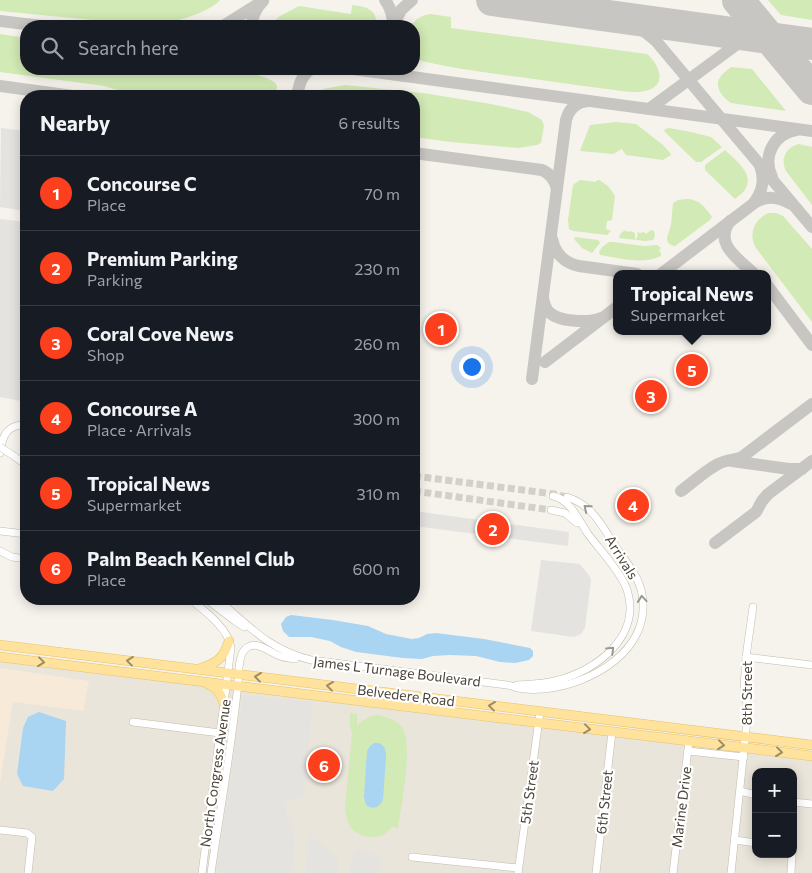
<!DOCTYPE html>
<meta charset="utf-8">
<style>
body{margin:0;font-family:Commissioner,sans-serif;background:#20242c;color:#f1f3f6}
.controls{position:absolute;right:15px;bottom:15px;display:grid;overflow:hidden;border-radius:10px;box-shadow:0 2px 12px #0003}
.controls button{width:45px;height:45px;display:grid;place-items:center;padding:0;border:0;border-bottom:1px solid #363941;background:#171b24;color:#f1f3f6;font:25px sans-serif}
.you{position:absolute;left:471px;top:366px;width:18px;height:18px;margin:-12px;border:4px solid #fff;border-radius:50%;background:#1a73e8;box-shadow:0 0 0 8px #1a73e833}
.badge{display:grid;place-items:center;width:32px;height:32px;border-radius:50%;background:#fc3f1d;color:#fff;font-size:16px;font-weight:700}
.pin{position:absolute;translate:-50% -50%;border:2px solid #fff;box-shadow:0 1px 5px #0006}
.popup{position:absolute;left:613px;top:270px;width:158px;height:65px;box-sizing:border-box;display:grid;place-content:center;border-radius:10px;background:#171b24;filter:drop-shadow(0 1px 4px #0005);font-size:16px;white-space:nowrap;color:#9ea1a6}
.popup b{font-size:19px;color:#f1f3f6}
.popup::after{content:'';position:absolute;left:50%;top:100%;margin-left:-10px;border:10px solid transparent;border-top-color:#171b24}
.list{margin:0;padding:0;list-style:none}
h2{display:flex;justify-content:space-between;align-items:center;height:65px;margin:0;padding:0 20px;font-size:21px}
h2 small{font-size:16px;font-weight:400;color:#9ea1a6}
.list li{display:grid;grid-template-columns:32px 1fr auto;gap:15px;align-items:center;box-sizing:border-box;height:75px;padding:0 20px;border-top:1px solid #363941}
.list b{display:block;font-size:19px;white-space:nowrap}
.list p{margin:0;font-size:16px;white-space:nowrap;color:#9ea1a6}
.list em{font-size:16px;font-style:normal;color:#9ea1a6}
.icon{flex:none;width:28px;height:28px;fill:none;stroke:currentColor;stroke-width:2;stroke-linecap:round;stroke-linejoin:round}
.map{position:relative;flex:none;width:812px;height:873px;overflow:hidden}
.search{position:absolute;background:#171b24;box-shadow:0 2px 12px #0003;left:20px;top:20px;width:400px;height:55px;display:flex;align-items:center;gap:12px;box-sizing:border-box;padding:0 18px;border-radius:20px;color:#9ea1a6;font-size:19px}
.panel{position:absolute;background:#171b24;box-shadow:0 2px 12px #0003;left:20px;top:90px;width:400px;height:515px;border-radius:20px}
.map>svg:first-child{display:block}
.residential{fill:#eae5da;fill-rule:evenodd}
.commercial{fill:#f7ead8}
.green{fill:#d2eab5}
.parking{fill:#e5e3e0}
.water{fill:#a9d4f2}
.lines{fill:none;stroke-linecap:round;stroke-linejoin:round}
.taxiway{stroke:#c8c6c3;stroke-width:12}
.runway{stroke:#c8c6c3;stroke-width:32}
.minor-tunnel{stroke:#d4d0c8;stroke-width:7;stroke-dasharray:7 3.5;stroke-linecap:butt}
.minor-casing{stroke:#c2bbae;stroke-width:8}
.major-casing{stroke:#e6c16a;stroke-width:10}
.minor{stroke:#fff;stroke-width:7}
.major{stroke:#ffe39c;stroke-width:9}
.minor-bridge-casing{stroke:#c2bbae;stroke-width:8;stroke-linecap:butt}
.minor-bridge{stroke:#fff;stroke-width:7}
.oneway{stroke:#9c9892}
.oneway2{stroke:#9c8c66}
.labels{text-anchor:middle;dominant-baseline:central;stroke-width:4.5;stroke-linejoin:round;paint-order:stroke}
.street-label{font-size:14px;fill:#4b4439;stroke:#fff}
</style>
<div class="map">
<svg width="812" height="873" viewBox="0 0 812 873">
<rect width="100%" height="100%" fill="#f6f3ec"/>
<path class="residential" d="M0,657L812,756V873H0ZM756,772H793V854H756Z"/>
<polygon class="commercial" points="0,668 89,681 83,711 13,702 0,783"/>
<g class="green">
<path d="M0,0H220C212,11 171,24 157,25C149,25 141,23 133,22V24L0,11Z"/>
<polygon points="768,0 812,0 812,20 781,15"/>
<path d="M352,5C368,7 376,9 377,26H273L274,21L280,16L299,6L351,14Z"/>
<path d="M431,14L451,17V28L647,54C660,65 668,86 645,91C632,94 612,89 599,88C567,84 536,79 504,75C475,71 446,67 418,60L414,58V26H411C416,18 422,15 431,14Z"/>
<path d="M0,34L26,38V69H230C239,71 270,76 276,84C278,87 276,93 275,96H139L104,86L0,72Z"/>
<path d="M731,67L752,69L786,111L731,103C722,97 713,86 721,76C724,72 728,70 731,67Z"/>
<polygon points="345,85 423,93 491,104 528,112 542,120 544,126 541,143 537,145 518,148 450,142 414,137 414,96 319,96 321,91 323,89"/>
<polygon points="616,122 636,124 663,145 671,154 671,155 663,160 626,155 622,149 613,154 580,151 590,125"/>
<polygon points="669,128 691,132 711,137 722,147 701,162 696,162 664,131 665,129"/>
<path d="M799,144L812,147V205L786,171C780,159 786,147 799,144Z"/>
<path d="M725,150C734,159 757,175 744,191C742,194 738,196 735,199L705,170V165Z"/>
<polygon points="580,180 596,182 597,180 599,180 608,186 615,196 612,220 607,221 606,229 611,231 607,235 573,231 569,229 568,220 573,185"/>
<path d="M686,199C699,199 705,207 712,217L710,220L675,246C671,246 667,243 667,238L671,225L673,203L678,200Z"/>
<path d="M768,213H776L783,216L812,249V322L756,248C748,234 754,220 768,213Z"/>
<polygon points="625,230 626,232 628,231 629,232 631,231 635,233 635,240 636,240 638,234 637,234 638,232 640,233 644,232 646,234 651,230 654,231 655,236 653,240 645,241 619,238 620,234"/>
<polygon points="575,237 598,240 600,243 592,253 582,248 574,239"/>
<path d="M609,242H613L644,246L657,245L661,248L659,250L661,253V256C642,265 620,258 600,255L599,252L602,247Z"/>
<path d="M350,713L357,714V725C367,717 375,712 388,718C394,720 400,723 403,729C413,746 401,807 398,828L392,827C389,830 386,834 382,835C379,837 374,837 370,837C352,835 346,824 345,807L352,733L350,724Z"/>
</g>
<g class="parking">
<polygon points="1,128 26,131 26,211 0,207"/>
<polygon points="0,219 26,222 26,402 0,397"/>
<polygon points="414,511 569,532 568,546 414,526"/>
<polygon points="541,560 580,564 588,574 591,579 585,628 581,634 574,637 531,631"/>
<polygon points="243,695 313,702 304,796 284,802 295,840 292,873 221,873 217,867"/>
<polygon points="309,834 338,859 337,873 305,873"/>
<polygon points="356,850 381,855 379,873 349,873 350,868"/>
</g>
<g class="water">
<polygon points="291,615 333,620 368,626 386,634 412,639 419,638 427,634 436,633 484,639 530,648 533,651 533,656 529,660 515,663 500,662 476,656 450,655 433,656 422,659 403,658 356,652 341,647 330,641 311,637 289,637 283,631 281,624 286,617"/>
<polygon points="39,712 66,721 64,779 53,791 23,786 17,774 23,728 28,717"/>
<path d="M374,743C383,742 386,748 386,756L383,800C379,808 373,810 366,805L364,797L367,751L370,746Z"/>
</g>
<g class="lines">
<g class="taxiway">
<path d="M385,0C391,8 393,16 393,26"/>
<path d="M606,16C627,21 640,26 656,41L812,227"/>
<polyline points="0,21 42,26"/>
<path d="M223,26L263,1C256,8 252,16 252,26"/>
<polyline points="393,26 401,10 412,0"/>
<polyline points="353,69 812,131"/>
<polyline points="0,86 73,96"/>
<path d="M297,96C299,85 301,76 311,69"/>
<polyline points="649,109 740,42 753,38 770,38"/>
<path d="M414,153L542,170C551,174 555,180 557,189"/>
<path d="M772,177C762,156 774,134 796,130"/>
<path d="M754,203C767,195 778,197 791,204"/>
<path d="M730,221C713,244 739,259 754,274"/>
<path d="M552,239C555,253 564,263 579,266L637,274"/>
<path d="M661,274L753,204C763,192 765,180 760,165"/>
<polyline points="767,285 812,345"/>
<path d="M543,298C544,304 545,309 550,313C560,322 589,323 601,318"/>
<polyline points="545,362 617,307"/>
<path d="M532,379L566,120C569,109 576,102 588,101"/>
<polyline points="732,461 789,469 802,469"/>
<path d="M681,491C693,482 705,471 718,464C726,460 734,460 742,457L812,404"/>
<polyline points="715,543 756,512 762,501 768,494 812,461"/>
</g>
<g class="runway">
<polyline points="492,0 812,44"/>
<polyline points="738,0 812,89"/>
</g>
<g class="minor-tunnel">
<polyline points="414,476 554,494 567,497"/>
<polyline points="414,491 551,510"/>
</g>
<g class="minor-casing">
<g id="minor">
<path d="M0,453C2,436 7,424 26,425"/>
<polyline points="14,456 26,465"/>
<polyline points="551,510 565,513 577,523"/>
<polyline points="0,531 26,534"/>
<polyline points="0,551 12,557 26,559"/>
<path d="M190,599C204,610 229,629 231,648L202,873"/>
<polyline points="206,599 235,621 244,627"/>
<path d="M217,599C248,625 269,650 311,660L507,685C513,686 519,689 525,689C532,690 538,689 544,689C592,684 652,650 642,594C638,573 623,559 612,541C600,522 590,504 567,497"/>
<polyline points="746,657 812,665"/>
<path d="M517,685C530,684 543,684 555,681C597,671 644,635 626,587C619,570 600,550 588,534C579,521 571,500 553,496"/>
<polyline points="133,722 220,733"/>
<polyline points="688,751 744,757"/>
<polyline points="740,791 756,795"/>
<polyline points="793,802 812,804"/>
<polyline points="0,830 27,833 32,837 28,873"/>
<polyline points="735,840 756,843"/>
<polyline points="412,857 518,868"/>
<path d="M211,873C220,810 232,746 238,683C239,672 238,652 248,647C259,641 270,653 280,656C285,658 290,658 295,659"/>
<polyline points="518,873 540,712"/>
<polyline points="596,873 612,732"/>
<polyline points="673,873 689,741"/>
<polyline points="731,873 748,711 744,687 746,657 753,607"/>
<polyline points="791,873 792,854"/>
</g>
</g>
<g class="major-casing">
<g id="major">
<polyline points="0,645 812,745"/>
<polyline points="0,657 812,756"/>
<path d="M201,668C218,663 224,657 229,641"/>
<path d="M206,683C217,688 221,693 224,704"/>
</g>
</g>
<use href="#minor" class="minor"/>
<use href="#major" class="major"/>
<g class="minor-bridge-casing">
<polyline id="minor-bridge" points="0,447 14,456"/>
</g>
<use href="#minor-bridge" class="minor-bridge"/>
</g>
<defs><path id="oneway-chevron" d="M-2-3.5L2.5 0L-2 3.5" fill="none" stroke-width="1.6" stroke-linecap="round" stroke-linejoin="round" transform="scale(1.25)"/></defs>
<g class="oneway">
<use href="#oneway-chevron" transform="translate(587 508) rotate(-141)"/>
<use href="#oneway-chevron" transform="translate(642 599) rotate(-95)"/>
<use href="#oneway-chevron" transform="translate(611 650) rotate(-44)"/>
</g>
<g class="oneway2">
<use href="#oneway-chevron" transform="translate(130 661) rotate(-173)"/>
<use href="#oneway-chevron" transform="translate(41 662) rotate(7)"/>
<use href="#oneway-chevron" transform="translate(258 677) rotate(-173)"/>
<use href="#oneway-chevron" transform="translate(330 686) rotate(-173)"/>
<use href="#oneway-chevron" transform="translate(492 706) rotate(-173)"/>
<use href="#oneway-chevron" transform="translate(587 729) rotate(7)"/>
<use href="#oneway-chevron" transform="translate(721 745) rotate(7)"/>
<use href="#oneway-chevron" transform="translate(779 752) rotate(7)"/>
</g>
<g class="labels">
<g class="street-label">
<text transform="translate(622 557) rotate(58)">Arrivals</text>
<text transform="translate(397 671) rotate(7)">James L Turnage Boulevard</text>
<text transform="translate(746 693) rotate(-90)">8th Street</text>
<text transform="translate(406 695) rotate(7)">Belvedere Road</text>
<text transform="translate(215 773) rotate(-82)">North Congress Avenue</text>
<text transform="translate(529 792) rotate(-82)">5th Street</text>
<text transform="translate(604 802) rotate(-84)">6th Street</text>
<text transform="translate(681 807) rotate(-83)">Marine Drive</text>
</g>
</g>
</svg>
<div class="controls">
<button>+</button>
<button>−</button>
</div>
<div class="you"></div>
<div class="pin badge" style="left:441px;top:329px">1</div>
<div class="pin badge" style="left:493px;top:529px">2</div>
<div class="pin badge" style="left:651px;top:396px">3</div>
<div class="pin badge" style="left:633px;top:505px">4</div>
<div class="pin badge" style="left:692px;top:370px">5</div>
<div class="popup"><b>Tropical News</b>Supermarket</div>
<div class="pin badge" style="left:324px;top:765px">6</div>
<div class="search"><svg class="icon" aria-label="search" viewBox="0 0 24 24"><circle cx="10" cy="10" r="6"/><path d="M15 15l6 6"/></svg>Search here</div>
<section class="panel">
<h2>Nearby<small>6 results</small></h2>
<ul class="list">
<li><span class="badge">1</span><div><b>Concourse C</b><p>Place</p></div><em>70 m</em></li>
<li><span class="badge">2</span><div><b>Premium Parking</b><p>Parking</p></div><em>230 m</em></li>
<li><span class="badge">3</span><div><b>Coral Cove News</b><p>Shop</p></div><em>260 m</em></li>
<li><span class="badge">4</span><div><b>Concourse A</b><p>Place · Arrivals</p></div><em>300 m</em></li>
<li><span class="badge">5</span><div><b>Tropical News</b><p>Supermarket</p></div><em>310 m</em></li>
<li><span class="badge">6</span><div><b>Palm Beach Kennel Club</b><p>Place</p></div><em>600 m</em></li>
</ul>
</section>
</div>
